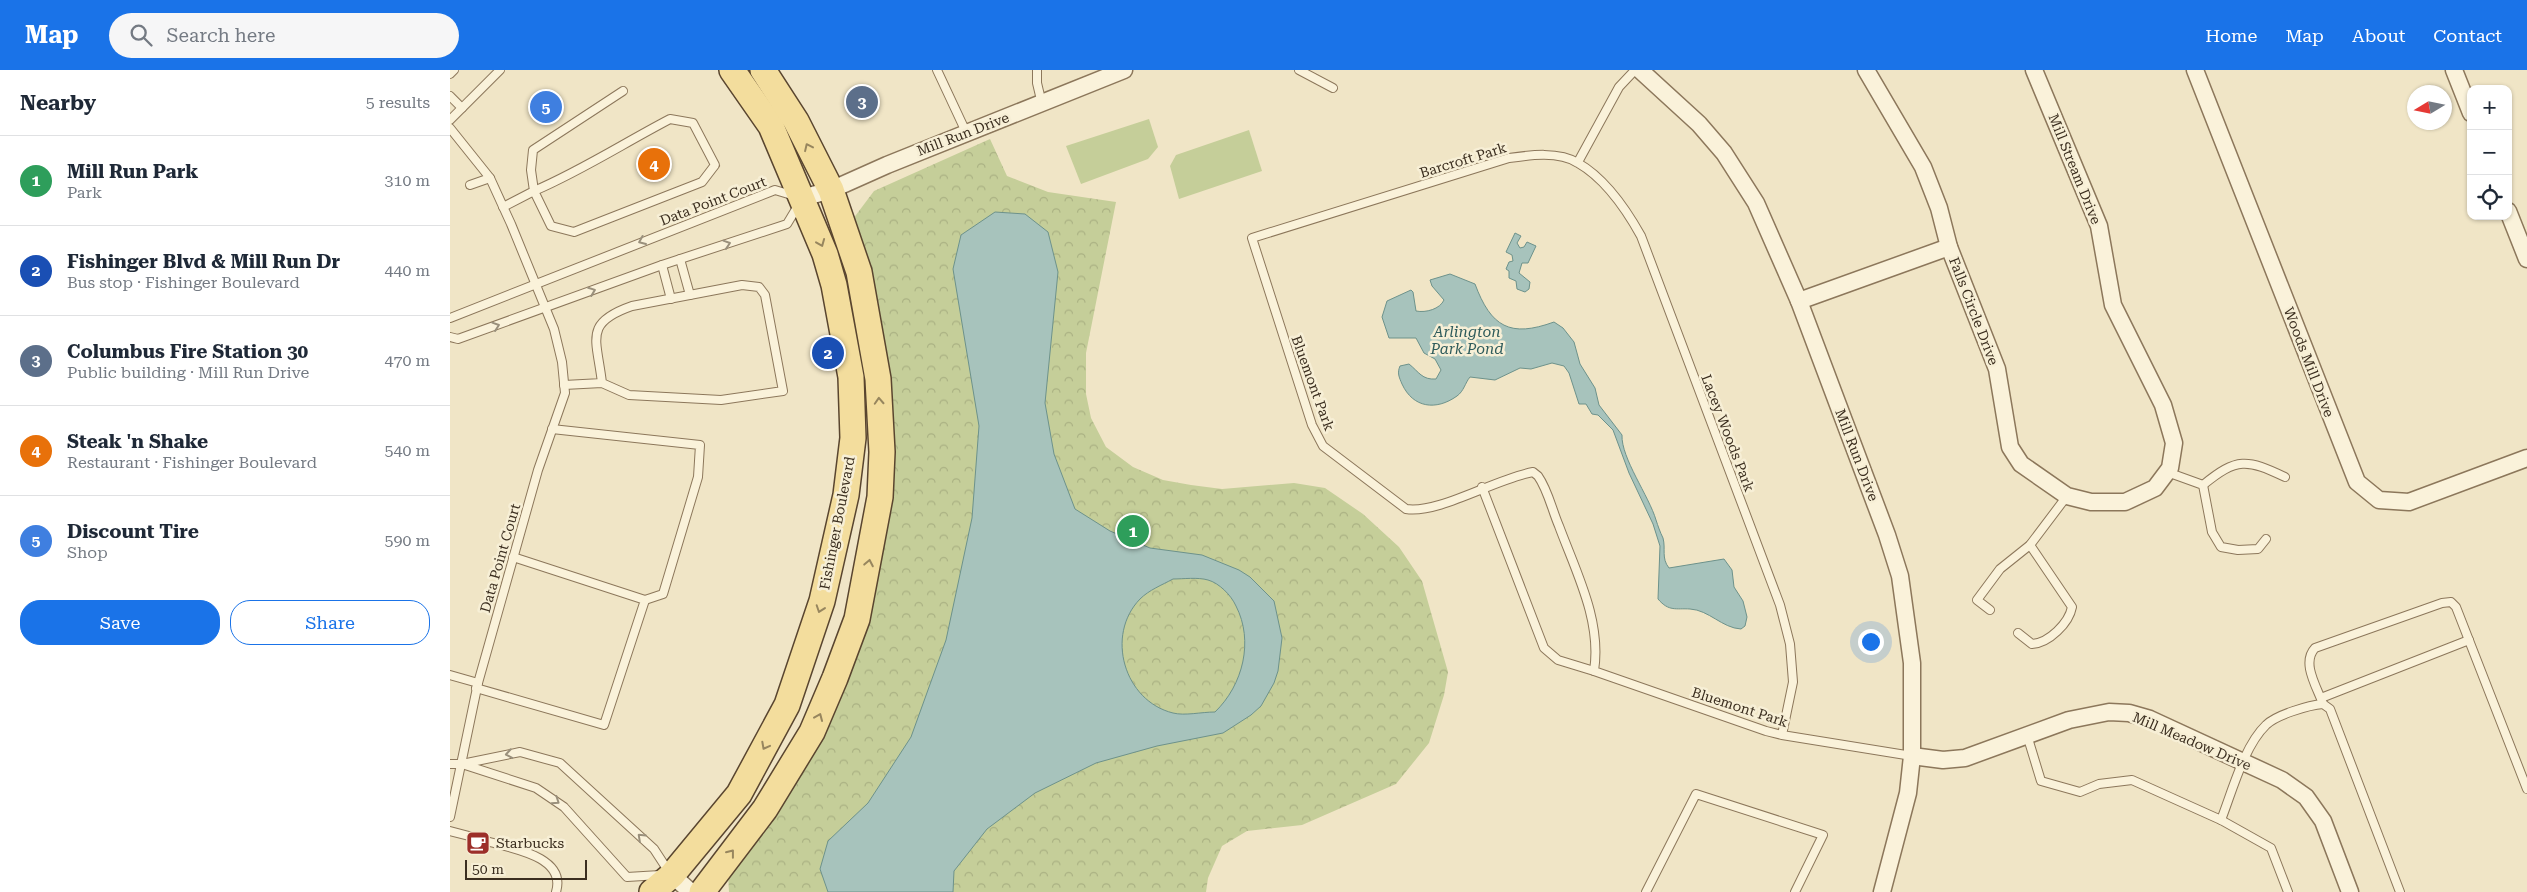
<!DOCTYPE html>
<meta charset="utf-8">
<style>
body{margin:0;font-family:"Roboto Serif",serif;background:#f6f6f7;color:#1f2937}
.controls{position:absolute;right:15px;top:15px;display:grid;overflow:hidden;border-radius:10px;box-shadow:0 1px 4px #0004}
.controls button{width:45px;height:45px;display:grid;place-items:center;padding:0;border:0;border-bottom:1px solid #e0e1e3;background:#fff;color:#1f2937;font:25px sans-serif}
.compass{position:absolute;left:1957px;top:15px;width:45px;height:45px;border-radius:50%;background:#fff;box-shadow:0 1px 4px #0004;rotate:260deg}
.scale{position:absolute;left:15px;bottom:12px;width:122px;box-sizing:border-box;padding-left:5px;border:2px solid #3b2e1f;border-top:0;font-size:14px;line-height:18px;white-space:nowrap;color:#3b2e1f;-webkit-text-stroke:4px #f7efd6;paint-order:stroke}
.you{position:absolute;left:1420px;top:571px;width:18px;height:18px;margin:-12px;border:4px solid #fff;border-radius:50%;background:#1a73e8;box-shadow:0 0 0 8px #1a73e833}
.badge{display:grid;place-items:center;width:32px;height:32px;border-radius:50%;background:#1a73e8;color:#fff;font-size:16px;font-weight:700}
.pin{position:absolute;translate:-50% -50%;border:2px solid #fff;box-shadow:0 1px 5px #0006}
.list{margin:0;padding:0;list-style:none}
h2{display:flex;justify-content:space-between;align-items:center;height:65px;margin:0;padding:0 20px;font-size:21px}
h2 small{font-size:16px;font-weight:400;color:#747a83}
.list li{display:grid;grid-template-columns:32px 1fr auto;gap:15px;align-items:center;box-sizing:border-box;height:90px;padding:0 20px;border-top:1px solid #e0e1e3}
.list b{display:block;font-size:19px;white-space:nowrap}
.list p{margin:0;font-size:16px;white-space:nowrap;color:#747a83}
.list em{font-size:16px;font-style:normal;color:#747a83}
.actions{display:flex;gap:10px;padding:15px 20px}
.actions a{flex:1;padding:11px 0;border:1px solid #1a73e8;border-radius:20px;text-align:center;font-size:18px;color:#1a73e8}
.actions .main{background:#1a73e8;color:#fff}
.icon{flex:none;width:28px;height:28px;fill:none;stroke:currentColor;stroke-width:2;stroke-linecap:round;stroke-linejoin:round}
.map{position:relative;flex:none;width:2077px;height:822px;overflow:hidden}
header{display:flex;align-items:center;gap:30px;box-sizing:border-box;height:70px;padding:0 25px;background:#1a73e8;color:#fff}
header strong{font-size:24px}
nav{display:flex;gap:28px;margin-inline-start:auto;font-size:18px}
.search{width:350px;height:45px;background:#f6f6f7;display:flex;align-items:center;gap:12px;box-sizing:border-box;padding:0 18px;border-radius:28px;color:#747a83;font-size:19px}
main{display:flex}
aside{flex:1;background:#fff}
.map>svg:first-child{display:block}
.forest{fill:url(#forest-crowns)}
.pitch{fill:#c5ce99}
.water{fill:#a7c3bc;stroke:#6d928b;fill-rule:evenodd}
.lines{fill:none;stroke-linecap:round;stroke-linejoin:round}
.service-casing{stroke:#8c775b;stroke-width:10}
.minor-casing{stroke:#8c775b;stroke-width:19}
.primary-casing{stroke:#59452f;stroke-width:28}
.service{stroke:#faf2da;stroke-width:8}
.minor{stroke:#faf2da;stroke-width:16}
.primary{stroke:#f3dd9d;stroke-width:25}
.oneway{stroke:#97865e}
.oneway2{stroke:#9a907c}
.labels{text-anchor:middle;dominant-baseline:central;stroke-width:5;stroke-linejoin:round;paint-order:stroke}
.street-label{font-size:14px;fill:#3b2e1f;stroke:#f7efd6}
.poi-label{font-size:14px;fill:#3b2e1f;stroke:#f7efd6;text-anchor:start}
.water-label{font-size:15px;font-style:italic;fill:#2e5b5b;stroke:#f7efd6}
</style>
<header>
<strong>Map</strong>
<div class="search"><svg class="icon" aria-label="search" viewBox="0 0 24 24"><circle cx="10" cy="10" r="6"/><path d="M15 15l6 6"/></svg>Search here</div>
<nav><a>Home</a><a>Map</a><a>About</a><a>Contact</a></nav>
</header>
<main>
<aside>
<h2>Nearby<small>5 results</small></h2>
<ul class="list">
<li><span class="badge" style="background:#2e9e5b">1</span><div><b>Mill Run Park</b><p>Park</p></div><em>310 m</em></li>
<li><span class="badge" style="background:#1a4fb4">2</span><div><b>Fishinger Blvd &amp; Mill Run Dr</b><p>Bus stop · Fishinger Boulevard</p></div><em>440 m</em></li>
<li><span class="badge" style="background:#5c6f8a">3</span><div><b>Columbus Fire Station 30</b><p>Public building · Mill Run Drive</p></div><em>470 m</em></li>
<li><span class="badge" style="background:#e8710a">4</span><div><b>Steak 'n Shake</b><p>Restaurant · Fishinger Boulevard</p></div><em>540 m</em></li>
<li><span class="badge" style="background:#3f7fe0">5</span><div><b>Discount Tire</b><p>Shop</p></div><em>590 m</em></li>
</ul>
<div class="actions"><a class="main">Save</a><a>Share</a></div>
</aside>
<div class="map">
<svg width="2077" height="822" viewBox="0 0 2077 822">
<defs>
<pattern id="forest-crowns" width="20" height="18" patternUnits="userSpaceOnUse" patternTransform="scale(1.25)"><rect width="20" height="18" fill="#c5ce99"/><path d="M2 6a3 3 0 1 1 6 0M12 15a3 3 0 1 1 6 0" fill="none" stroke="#aab183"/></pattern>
</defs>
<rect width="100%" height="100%" fill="#f0e5c6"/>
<polygon class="forest" points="540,69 557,106 598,122 666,132 636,283 636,324 641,348 656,377 683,397 713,410 741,415 772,419 844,413 875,418 913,444 949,477 972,511 998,602 994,625 979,673 946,714 852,755 797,761 772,776 758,808 756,822 279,822 278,803 377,653 442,341 428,231 403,149 424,121"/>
<g class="pitch">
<polygon points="699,49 708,77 698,89 631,114 616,76"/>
<polygon points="799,60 812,101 729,129 720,96 726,85"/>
</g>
<g class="water">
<path d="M545,142L575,144L598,162L608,202L595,333L604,384L625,439L660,461L700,478L752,485L789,500L800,507L824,531L832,568L828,601L824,613L811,636L801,645L773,663L707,676L646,693L585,723L537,759L504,801L503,822H378L370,799L378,771L418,733L461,667L496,570L522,448L529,356L503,199L511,165ZM723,509C733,509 748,507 758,510C769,513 781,525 786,536C804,571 793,615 765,642C751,642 735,646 723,643C674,631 655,565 690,529C699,520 712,515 723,509Z"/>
<polygon points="1065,163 1071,166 1067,173 1070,178 1074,177 1077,172 1086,176 1078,193 1072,193 1069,203 1080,212 1079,219 1075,222 1067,219 1066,211 1059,208 1059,201 1056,199 1059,192 1063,191 1062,185 1056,182"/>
<path d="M1000,204L1025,214C1041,257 1060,268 1104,252L1113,258L1124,272L1130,294L1145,318L1149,335L1172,365C1171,388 1199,426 1206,450C1208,456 1210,462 1213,468C1216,479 1211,488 1219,498L1274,489L1282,500L1284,517L1293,531L1297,547L1295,556L1291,559C1272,558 1259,540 1240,539C1226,538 1219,542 1208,529L1210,476L1203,454L1179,403L1163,360L1148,345L1142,344L1136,334H1129L1119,303L1114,296L1102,293L1081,299L1070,298L1045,310L1020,307C1015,313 1014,321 1007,326C986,341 963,338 952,314C949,307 947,303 950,296L959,294C969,302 972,310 986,309L991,300L985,289L974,283L966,268H939L932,247L937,231L961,220L963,222L966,241C976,243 990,239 994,230L982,216L980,210Z"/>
</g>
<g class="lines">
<g class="service-casing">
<g id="service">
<polyline points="487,0 516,62"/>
<polyline points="587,0 587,13 592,34"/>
<polyline points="849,0 883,18"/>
<polyline points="0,4 4,0"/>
<polyline points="0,26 12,38"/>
<path d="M220,49L243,53L265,95L252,112L124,162L101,156L84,121C131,101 174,73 220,49Z"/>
<polyline points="0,50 50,0"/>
<polyline points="0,58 40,108 61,154 104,259 112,292 115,323 88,400 28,613 0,747"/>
<polyline points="1128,92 1169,17 1185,0"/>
<polyline points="20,115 40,108"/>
<polyline points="53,137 84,121 81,100 83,80 173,21"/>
<polyline points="230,189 240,225"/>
<polyline points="212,195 221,229"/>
<polyline points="0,248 325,120 345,126"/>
<polyline points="0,267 8,269 212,195 337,154 349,134"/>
<path d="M114,315L152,313C147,269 133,253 182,236L292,215L309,217L315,225L333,321L271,330L179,325L152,313"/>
<polyline points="102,359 250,375 248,407 213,524 195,530"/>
<polyline points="1717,402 1753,415 1762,462 1771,477 1788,480 1808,479 1816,469"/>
<path d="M1753,415C1787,387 1797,389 1835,407"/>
<polyline points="1032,417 1094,578 1108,590 1144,601"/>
<polyline points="1540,540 1527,530 1550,499 1580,475 1617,426"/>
<path d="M1568,563L1582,574C1599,573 1619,553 1622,537L1580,475"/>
<polyline points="0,605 28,613"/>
<polyline points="26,618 154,655 195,530 63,487"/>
<polyline points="1871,628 2019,570"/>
<path d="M1873,634C1867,617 1851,593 1865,578L1992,533L2001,532L2006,537L2077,719"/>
<path d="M1332,665L1343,612L1340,574L1330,535L1191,166C1176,139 1156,109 1128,93C1109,81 1080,85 1059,88L802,168L862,355L873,376L956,439C989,444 1045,409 1083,402L1088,406C1098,420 1102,440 1109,456C1126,502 1152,551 1144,601L1316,661L1332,665L1462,686"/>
<path d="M1577,665L1591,711L1630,722L1649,714L1682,710L1771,750C1782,722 1794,676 1816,655C1826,645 1859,635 1873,634L1880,639L1950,822"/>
<polyline points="0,694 12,694 86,718 114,737 177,807 210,805"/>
<polyline points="12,694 70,682 110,693 204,779 219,802"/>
<polyline points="1771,750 1821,778 1838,822"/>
<polyline points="0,761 19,766"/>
<path d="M36,771C60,778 117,786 106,822"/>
<polyline points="1196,822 1246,724 1373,765 1345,822"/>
</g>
</g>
<g class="minor-casing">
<g id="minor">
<polyline points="1190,0 1249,54 1274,83 1306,133 1349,231 1437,465 1450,506 1462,593 1462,686 1458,723 1432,822"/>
<polyline points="1416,0 1473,97 1489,138 1499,177 1547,299 1560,377 1571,394 1617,426 1641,432 1675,432 1705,418 1720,398 1724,373 1713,335 1663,235 1649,156 1584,0"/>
<polyline points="1745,0 1907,412 1929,430 1959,432 2077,388"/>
<polyline points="2004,0 2021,43"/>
<polyline points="352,128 381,120 437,95 674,0"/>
<polyline points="2058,141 2077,189"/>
<polyline points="1349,231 1499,177"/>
<polyline points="1462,686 1493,690 1515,688 1619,650 1659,642 1679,643 1700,649 1832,710 1856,727 1873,751 1900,822"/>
<polyline points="222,805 241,822"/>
</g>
</g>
<g class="primary-casing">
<g id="primary">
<polyline points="202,822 222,805 289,724 337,635 372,531 396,425 403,368 401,307 384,215 375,184 321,56 282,0"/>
<polyline points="252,822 315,739 362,662 385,608 407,549 430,427 432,382 428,309 409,202 381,120 346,51 313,0"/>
</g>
</g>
<use href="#service" class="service"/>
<use href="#minor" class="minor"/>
<use href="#primary" class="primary"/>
</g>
<defs><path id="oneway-chevron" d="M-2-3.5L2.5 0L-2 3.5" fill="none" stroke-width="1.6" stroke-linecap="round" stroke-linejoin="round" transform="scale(1.25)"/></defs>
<g class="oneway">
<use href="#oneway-chevron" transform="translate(358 77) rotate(-115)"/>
<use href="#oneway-chevron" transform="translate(371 173) rotate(68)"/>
<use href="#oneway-chevron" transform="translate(429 331) rotate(-93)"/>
<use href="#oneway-chevron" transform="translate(419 493) rotate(-79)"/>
<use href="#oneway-chevron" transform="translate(370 539) rotate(109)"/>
<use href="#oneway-chevron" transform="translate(369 647) rotate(-67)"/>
<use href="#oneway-chevron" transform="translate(315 676) rotate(118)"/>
<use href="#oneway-chevron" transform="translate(281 783) rotate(-52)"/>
</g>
<g class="oneway2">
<use href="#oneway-chevron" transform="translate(192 171) rotate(157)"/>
<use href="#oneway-chevron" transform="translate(277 174) rotate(-18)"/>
<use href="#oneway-chevron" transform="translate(142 221) rotate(-21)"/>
<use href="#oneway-chevron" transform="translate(46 256) rotate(-19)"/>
<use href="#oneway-chevron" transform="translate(59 684) rotate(170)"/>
<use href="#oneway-chevron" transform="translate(106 731) rotate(34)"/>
<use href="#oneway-chevron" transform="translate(191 767) rotate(-137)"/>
</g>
<defs>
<g id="cafe-square" transform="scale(1.25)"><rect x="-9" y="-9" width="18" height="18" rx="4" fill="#9c2e29" stroke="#f7efd6"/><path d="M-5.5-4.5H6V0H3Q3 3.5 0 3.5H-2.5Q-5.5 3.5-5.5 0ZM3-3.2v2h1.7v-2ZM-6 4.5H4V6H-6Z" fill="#fff"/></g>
</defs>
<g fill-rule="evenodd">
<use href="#cafe-square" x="28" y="773"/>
</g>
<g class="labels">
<g class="street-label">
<text transform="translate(513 64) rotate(-21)">Mill Run Drive</text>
<text transform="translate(1013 90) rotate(-17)">Barcroft Park</text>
<text transform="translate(1625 99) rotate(68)">Mill Stream Drive</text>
<text transform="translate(263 131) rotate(-21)">Data Point Court</text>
<text transform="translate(1524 241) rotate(69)">Falls Circle Drive</text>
<text transform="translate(1859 292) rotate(69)">Woods Mill Drive</text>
<text transform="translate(863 313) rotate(70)">Bluemont Park</text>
<text transform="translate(1278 363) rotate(69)">Lacey Woods Park</text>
<text transform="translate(1407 385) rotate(69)">Mill Run Drive</text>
<text transform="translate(387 453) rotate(-79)">Fishinger Boulevard</text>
<text transform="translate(50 488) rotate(-74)">Data Point Court</text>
<text transform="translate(1290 637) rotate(18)">Bluemont Park</text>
<text transform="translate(1742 671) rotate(23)">Mill Meadow Drive</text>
</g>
<g class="poi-label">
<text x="46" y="773">Starbucks</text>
</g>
<g class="water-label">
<text x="1017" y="262">Arlington<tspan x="1017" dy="17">Park Pond</tspan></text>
</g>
</g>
</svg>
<div class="controls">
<button>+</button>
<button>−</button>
<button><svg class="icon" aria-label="locate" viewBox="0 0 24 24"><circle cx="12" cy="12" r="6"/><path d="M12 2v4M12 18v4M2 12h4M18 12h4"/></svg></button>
</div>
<svg class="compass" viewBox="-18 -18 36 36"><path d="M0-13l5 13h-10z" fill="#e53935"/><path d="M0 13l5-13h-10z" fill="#747a83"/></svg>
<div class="scale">50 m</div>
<div class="you"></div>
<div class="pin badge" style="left:683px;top:461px;background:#2e9e5b">1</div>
<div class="pin badge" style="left:378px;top:283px;background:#1a4fb4">2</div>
<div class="pin badge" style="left:412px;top:32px;background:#5c6f8a">3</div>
<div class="pin badge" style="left:204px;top:94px;background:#e8710a">4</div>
<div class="pin badge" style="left:96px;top:37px;background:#3f7fe0">5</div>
</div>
</main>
